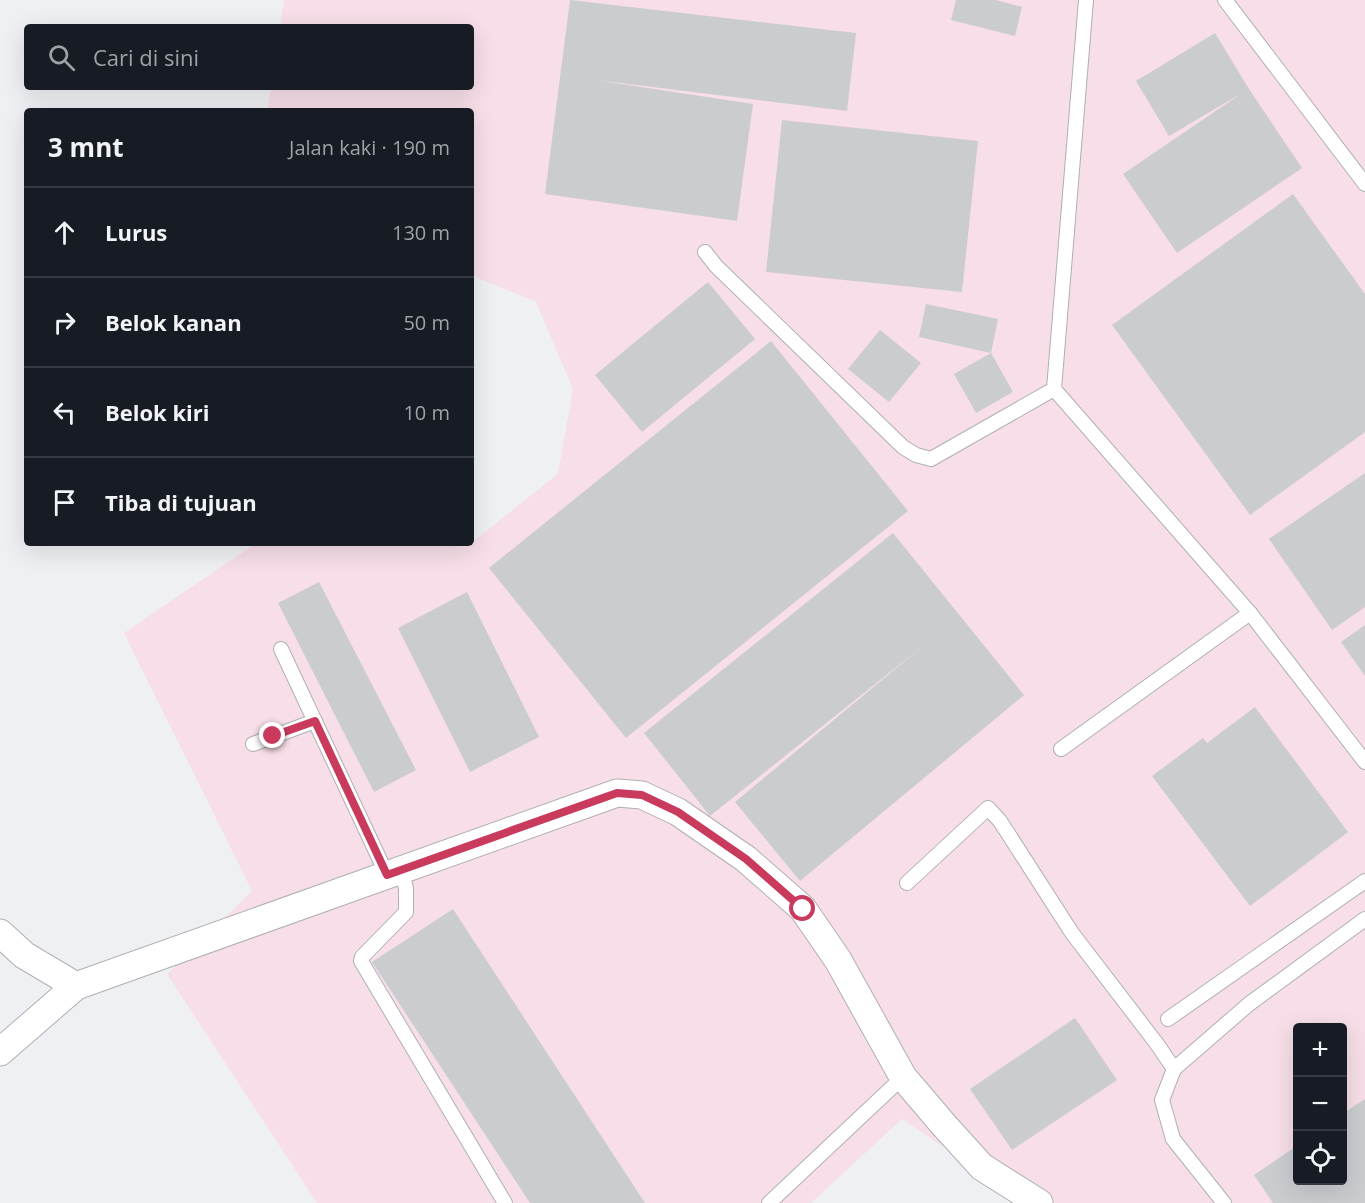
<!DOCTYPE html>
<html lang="id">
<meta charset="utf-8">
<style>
body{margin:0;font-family:"Open Sans",sans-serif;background:#242831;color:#f1f3f6}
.controls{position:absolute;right:18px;bottom:18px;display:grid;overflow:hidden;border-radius:6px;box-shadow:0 6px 24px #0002}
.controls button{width:54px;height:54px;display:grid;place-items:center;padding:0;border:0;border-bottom:2px solid #363941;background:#171b24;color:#f1f3f6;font:30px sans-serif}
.stop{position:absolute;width:18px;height:18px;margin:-14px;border:4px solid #c93a5d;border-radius:50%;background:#fff}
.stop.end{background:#c93a5d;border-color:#fff;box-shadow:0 2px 6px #0008}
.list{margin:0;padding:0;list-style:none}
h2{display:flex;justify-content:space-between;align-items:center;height:78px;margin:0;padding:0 24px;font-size:26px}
h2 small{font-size:20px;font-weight:400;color:#9ea1a6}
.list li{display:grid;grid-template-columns:39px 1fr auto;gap:18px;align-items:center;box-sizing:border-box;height:90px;padding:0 24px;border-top:2px solid #363941}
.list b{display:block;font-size:22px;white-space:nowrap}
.list em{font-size:20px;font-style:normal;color:#9ea1a6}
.icon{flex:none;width:33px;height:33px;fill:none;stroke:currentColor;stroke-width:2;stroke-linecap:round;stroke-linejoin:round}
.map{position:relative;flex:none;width:1365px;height:1203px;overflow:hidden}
.search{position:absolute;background:#171b24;box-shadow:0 6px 24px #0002;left:24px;top:24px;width:450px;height:66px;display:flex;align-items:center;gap:15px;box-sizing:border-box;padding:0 21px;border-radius:6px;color:#9ea1a6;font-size:22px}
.panel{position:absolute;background:#171b24;box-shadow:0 6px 24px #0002;left:24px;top:108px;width:450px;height:438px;border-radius:6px}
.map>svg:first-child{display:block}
.industrial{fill:#f7dee8;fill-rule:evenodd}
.building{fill:#cbcccf}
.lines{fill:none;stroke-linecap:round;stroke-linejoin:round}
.service-casing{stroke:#afb0b2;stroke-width:16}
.minor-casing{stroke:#afb0b2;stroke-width:29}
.service{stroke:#fff;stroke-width:14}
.minor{stroke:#fff;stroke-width:27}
.route{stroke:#c93a5d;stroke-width:8}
</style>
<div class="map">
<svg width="1365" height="1203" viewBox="0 0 1365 1203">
<rect width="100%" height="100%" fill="#eff0f3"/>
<path class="industrial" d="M284,0H1365V1203H1026L902,1119L811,1203H317L167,974L252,891L124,633L256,543H471L558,474L573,389L536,302L471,275V111H267L271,87H471V27H280ZM1298,1028H1342V1180H1298Z"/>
<g class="building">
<polygon points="570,0 856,33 847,111 595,80 753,104 737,221 545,194"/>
<polygon points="956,0 996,0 1022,7 1015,36 951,20"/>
<polygon points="1215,33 1249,89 1302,168 1177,253 1123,174 1242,93 1169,136 1136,81"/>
<polygon points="782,120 978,141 962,292 766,272"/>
<polygon points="1293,194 1365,294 1365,432 1250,515 1112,325"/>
<polygon points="708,282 755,339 642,432 595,375"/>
<polygon points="926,304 998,319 991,353 919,337"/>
<polygon points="880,330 921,363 889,402 848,369"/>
<polygon points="771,341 908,511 626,738 489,568"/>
<polygon points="991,353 1013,392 976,413 954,374"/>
<polygon points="1365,473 1365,607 1332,630 1269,539"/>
<polygon points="893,533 1024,695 800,881 735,802 924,645 710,816 644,733"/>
<polygon points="319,582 416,770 374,792 278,603"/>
<polygon points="467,592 539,737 470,772 398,628"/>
<polygon points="1365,625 1365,676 1341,642"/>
<polygon points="1255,707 1348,832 1250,906 1152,776 1203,738 1207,743"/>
<polygon points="453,909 645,1203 530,1203 372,962"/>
<polygon points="1075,1018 1117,1080 1012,1150 970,1089"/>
<polygon points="1365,1099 1365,1203 1273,1203 1254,1175 1298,1145 1298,1180 1342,1180 1342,1114"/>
</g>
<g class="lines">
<g class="service-casing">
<g id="service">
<polyline points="1086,0 1054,389 1250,613 1365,762"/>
<polyline points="1225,0 1365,184"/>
<polyline points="705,252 716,266 903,447 916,455 931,459 1054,389"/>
<polyline points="281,649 387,875"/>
<polyline points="253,744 315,721"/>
<polyline points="1061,749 1250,613"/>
<polyline points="401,870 406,888 406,912 362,957 361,961 505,1203"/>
<polyline points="907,883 988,808 1000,821 1072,933 1157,1044 1174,1069"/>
<polyline points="1168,1019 1365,881"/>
<polyline points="769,1203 903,1077"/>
<polyline points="1224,1203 1173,1139 1162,1100 1174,1069 1249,1004 1365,919"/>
</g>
</g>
<g class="minor-casing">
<g id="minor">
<polyline points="0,933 24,955 76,986 617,793 642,795 678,812 746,859 803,909 838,960 903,1077 943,1124 982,1167 1039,1203"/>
<polyline points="0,1052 76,986"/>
</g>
</g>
<use href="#service" class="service"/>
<use href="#minor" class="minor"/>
</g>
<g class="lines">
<polyline class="route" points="273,736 315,721 387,875 617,793 642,795 678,812 746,859 803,909"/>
</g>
</svg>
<div class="controls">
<button>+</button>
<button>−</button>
<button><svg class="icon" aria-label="locate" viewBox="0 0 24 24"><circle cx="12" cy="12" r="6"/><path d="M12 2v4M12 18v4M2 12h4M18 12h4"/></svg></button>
</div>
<div class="stop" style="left:803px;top:909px"></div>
<div class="stop end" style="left:273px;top:736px"></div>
<div class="search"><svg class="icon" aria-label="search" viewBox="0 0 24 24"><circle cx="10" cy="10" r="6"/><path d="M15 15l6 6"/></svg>Cari di sini</div>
<section class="panel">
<h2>3 mnt<small>Jalan kaki · 190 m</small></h2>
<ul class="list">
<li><svg class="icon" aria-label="ahead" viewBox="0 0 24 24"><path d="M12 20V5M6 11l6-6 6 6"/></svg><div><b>Lurus</b></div><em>130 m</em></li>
<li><svg class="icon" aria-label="right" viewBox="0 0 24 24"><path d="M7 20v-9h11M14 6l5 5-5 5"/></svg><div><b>Belok kanan</b></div><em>50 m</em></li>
<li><svg class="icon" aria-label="left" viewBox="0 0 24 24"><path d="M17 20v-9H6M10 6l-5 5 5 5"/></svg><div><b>Belok kiri</b></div><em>10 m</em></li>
<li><svg class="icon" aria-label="arrive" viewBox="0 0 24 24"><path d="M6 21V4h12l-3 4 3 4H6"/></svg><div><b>Tiba di tujuan</b></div></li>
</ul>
</section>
</div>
